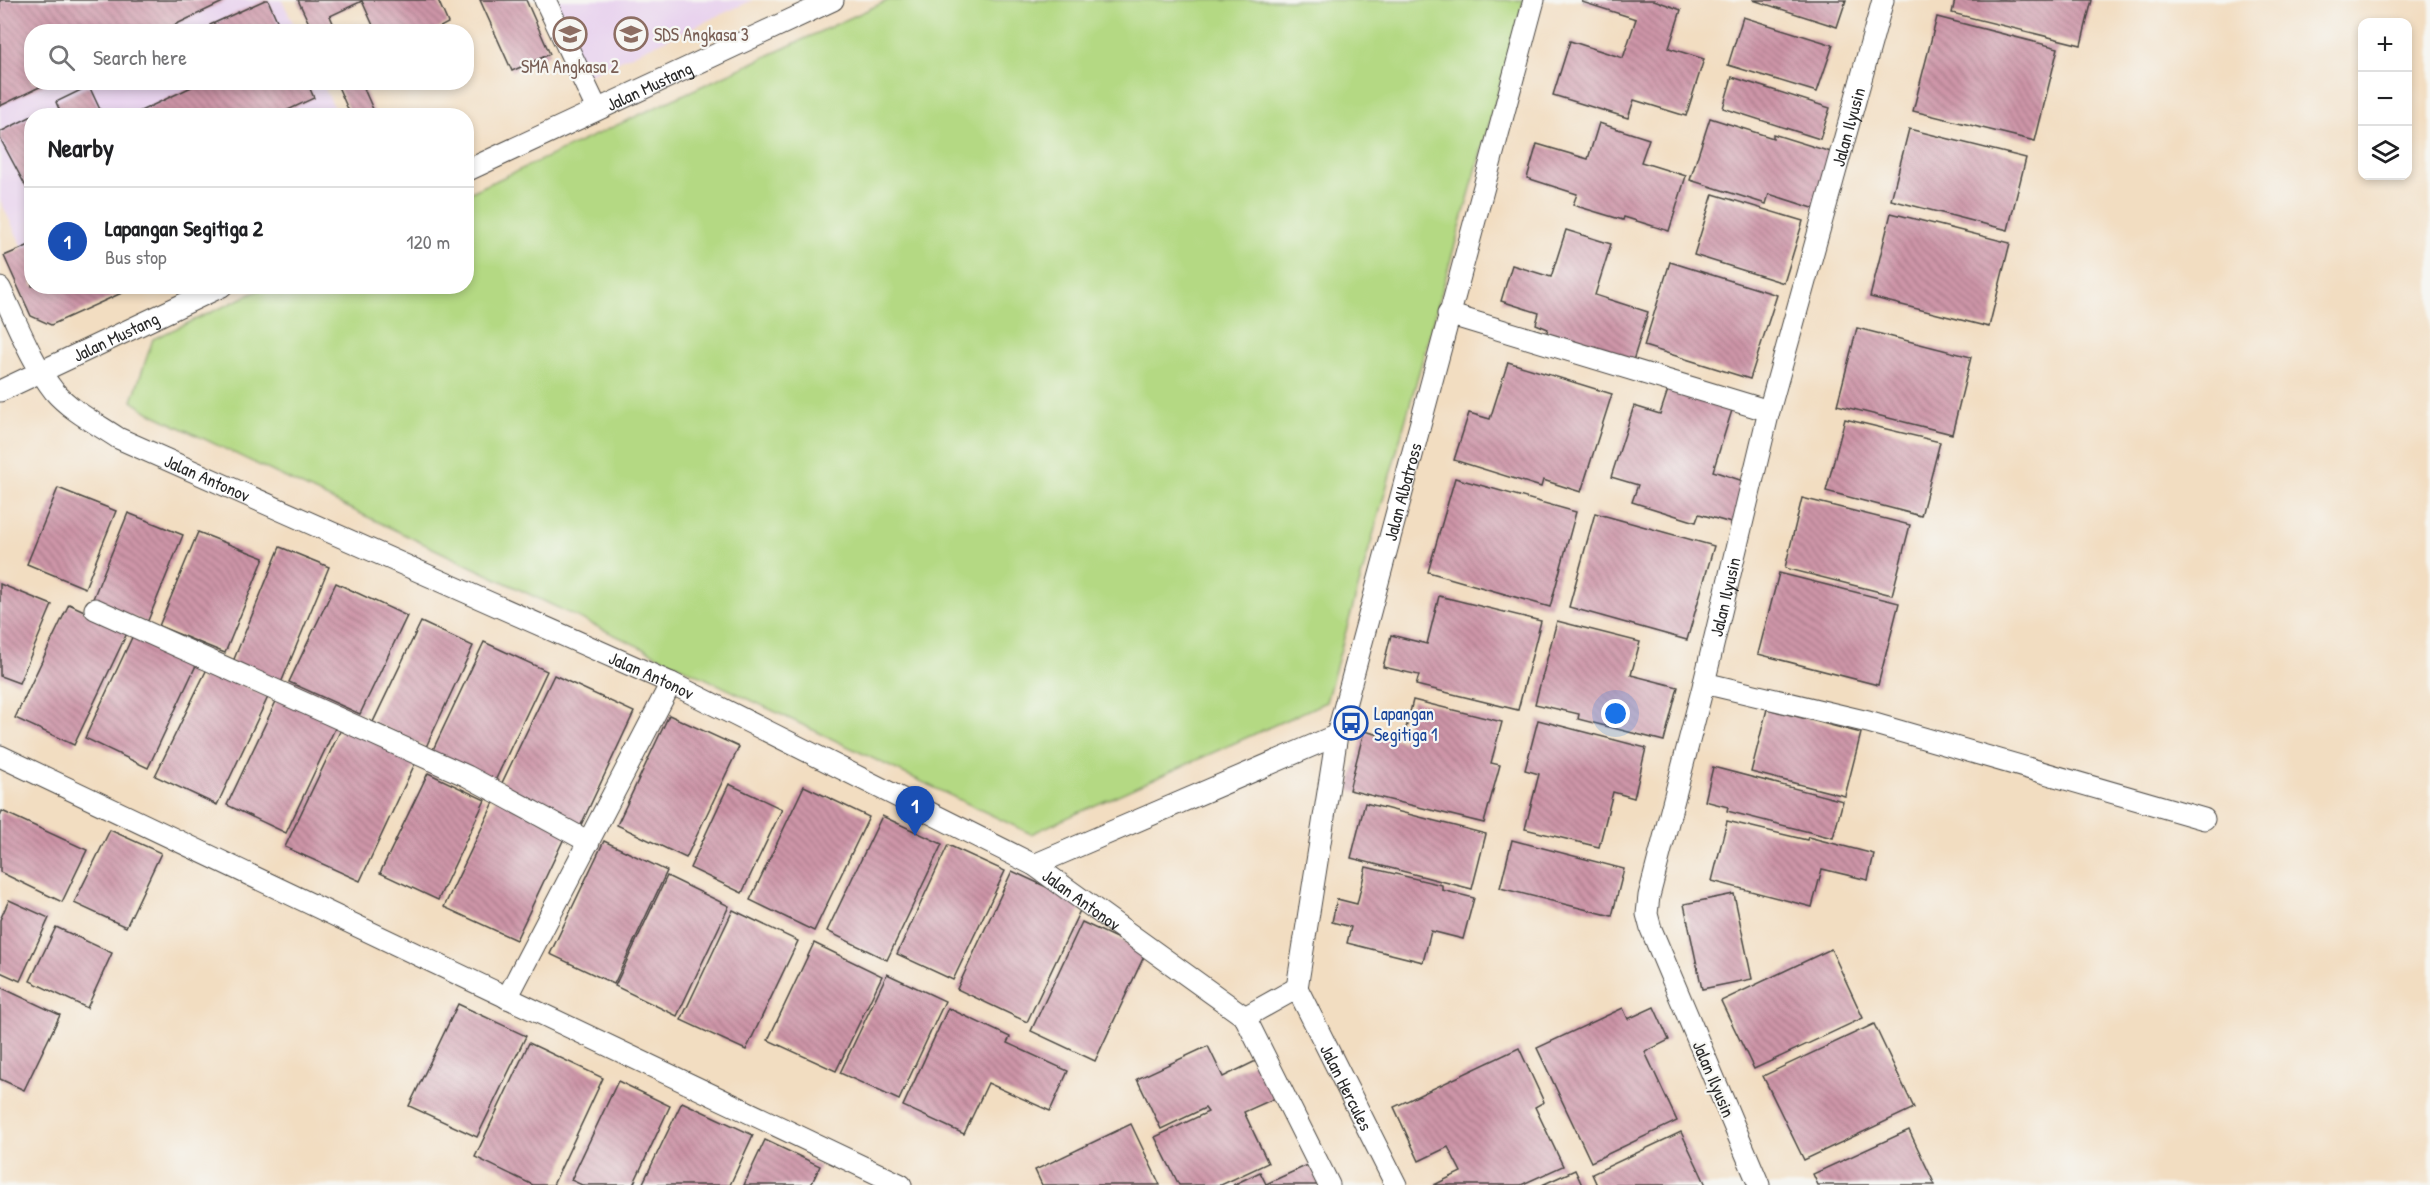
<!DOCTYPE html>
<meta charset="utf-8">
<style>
body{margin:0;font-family:"Patrick Hand",sans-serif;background:#f6f6f6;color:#202124}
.controls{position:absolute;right:18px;top:18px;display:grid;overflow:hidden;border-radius:12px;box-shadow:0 3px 9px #0003}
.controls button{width:54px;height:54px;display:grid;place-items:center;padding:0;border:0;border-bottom:2px solid #e0e0e0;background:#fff;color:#202124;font:30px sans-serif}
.you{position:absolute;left:1616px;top:714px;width:21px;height:21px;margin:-15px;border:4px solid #fff;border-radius:50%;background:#1a73e8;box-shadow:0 0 0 9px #1a73e833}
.badge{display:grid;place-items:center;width:39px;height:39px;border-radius:50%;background:#0b8043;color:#fff;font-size:20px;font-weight:700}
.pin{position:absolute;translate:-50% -50px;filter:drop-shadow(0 2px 3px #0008)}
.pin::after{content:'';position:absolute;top:32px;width:21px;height:18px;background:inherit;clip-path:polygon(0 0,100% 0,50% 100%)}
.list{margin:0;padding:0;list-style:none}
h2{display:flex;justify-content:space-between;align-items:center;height:78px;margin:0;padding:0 24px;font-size:26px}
h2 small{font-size:20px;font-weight:400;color:#757577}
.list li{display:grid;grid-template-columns:39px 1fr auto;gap:18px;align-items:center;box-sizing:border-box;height:108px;padding:0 24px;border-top:2px solid #e0e0e0}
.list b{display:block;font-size:22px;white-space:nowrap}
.list p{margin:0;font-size:20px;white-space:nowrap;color:#757577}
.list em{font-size:20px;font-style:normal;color:#757577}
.icon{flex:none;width:33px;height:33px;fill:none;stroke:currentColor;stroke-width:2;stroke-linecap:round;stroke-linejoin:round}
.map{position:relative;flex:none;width:2430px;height:1185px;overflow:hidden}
.search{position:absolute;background:#fff;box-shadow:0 3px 9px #0003;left:24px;top:24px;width:450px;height:66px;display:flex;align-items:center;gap:15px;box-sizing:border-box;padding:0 21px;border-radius:24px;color:#757577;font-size:22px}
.panel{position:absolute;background:#fff;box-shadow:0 3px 9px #0003;left:24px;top:108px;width:450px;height:186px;border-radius:24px}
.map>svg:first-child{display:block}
.built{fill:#e8d2ee}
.green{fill:#b4d983;stroke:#708257;stroke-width:1.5}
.building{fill:url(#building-back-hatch)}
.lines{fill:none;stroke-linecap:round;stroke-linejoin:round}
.lane-casing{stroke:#494642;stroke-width:23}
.lane{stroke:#fff;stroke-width:21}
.labels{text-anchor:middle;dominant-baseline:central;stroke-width:4.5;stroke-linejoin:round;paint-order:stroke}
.education-label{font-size:18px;fill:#785e54;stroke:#f6f6f2;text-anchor:start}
.street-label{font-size:18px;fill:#2b2b2b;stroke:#f6f6f2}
.transit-label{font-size:18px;fill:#164399;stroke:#f6f6f2;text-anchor:start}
</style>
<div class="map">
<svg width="2430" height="1185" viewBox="0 0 2430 1185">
<defs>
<pattern id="building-back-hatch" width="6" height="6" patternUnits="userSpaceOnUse" patternTransform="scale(1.5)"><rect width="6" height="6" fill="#ce95a8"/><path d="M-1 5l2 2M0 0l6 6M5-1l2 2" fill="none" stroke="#a77a89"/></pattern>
</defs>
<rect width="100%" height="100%" fill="#f6f6f2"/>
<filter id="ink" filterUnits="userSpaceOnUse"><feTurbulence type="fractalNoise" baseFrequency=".0167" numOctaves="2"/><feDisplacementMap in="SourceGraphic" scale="12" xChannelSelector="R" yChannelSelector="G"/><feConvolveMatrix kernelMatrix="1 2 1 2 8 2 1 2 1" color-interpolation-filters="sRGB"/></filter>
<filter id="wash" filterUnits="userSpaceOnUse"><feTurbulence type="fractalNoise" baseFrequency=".008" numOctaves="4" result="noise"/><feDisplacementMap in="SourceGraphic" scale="24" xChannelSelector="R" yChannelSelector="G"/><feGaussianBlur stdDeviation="1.35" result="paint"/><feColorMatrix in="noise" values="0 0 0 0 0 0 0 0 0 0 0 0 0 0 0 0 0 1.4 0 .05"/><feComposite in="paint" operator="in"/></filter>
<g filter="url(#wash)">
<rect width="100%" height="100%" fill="#f2ddc1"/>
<g class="built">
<polygon points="0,0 282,0 297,31 32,32 32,82 322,83 338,115 32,116 31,265 0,200"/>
<polygon points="540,0 753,0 579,79"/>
</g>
<polygon class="green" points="889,0 1524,0 1326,702 1031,834 150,413 132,401 153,339 266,287 466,286 467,194"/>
<g id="blocks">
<g class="building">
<polygon points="0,0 227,0 160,32 32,32 32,82 50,82 0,106"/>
<polygon points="265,0 268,0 282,32 213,32 210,25"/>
<polygon points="298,0 438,0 448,23 431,32 376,32 362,1 330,16 337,32 313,32"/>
<polygon points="480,0 526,0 550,54 512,71"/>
<polygon points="1582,0 1654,0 1681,10 1669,48 1704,59 1686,116 1634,100 1628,118 1553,95 1570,41 1623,58 1636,19 1582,2"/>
<polygon points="1753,0 1846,0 1837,27"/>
<polygon points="1955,0 2092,0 2081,45 1952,13"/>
<polygon points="1743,17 1833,45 1817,92 1728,65"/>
<polygon points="1937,17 2058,48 2035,141 1913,111"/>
<polygon points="1732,77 1830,108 1820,139 1723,108"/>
<polygon points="202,82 307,82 314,98 275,116 130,116"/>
<polygon points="336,82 361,82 376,116 351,116"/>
<polygon points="89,86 103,116 62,116 56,102"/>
<polygon points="47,108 51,116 32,116"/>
<polygon points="32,116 32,198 0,138 0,132"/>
<polygon points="1710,118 1773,138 1773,134 1834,153 1816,209 1769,194 1766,204 1690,180"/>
<polygon points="1599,123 1649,139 1641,162 1686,176 1669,231 1624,217 1623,220 1573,205 1577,194 1527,178 1537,144 1588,159"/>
<polygon points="1909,129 2026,158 2008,230 1891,200"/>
<polygon points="1713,194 1803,221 1784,283 1694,255"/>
<polygon points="1891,213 2010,243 1989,327 1870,297"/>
<polygon points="1566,230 1611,244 1595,295 1648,312 1632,364 1545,337 1548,329 1536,324 1539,313 1501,301 1512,265 1551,277"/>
<polygon points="32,244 32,286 124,286 126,291 51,325 31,316 4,256"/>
<polygon points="1670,262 1777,295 1750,379 1644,346"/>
<polygon points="1857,328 1971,357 1952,434 1837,405"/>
<polygon points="1508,362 1612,394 1581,492 1543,480 1541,487 1454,460 1469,413 1490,419"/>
<polygon points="1669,387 1733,407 1713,471 1749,483 1735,524 1699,514 1696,522 1632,502 1638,485 1611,477 1634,406 1660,414"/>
<polygon points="1845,419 1940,442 1921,516 1826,491"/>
<polygon points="1455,478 1576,512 1550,607 1428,572"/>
<polygon points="58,488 116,511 85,588 27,564"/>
<polygon points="1802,498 1910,525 1892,595 1785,568"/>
<polygon points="128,513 183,535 147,623 92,601"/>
<polygon points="1595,513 1714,546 1687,640 1569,607"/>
<polygon points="198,532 264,558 225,653 159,626"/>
<polygon points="280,547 329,567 281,683 232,664"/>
<polygon points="1779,573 1899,603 1878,685 1758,654"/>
<polygon points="336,583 407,616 360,714 289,682"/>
<polygon points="0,584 52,605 19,683 0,676"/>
<polygon points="1439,596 1541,621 1518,710 1416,685 1419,675 1383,667 1391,635 1427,644"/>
<polygon points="69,604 128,631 74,745 15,718"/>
<polygon points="1557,621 1640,642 1631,675 1678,687 1664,741 1578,719 1579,714 1535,704"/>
<polygon points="421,622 473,646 426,747 373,722"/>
<polygon points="135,631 198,661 148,768 85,738"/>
<polygon points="484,642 547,671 494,783 431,754"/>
<polygon points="207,669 268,697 217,805 155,776"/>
<polygon points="554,675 634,712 580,827 499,789"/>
<polygon points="279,695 338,722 286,833 227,805"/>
<polygon points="1413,700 1502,722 1491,763 1500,765 1484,823 1349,790 1364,731 1403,741"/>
<polygon points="1767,709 1861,733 1845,796 1751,772"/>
<polygon points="669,715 739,747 686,858 617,825"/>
<polygon points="1538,720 1646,748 1634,798 1613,792 1599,847 1525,829 1539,774 1525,770"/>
<polygon points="344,723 418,757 360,881 285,847"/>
<polygon points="1713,767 1843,801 1833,838 1727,811 1728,807 1705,801"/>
<polygon points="428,773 485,800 438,900 380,873"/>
<polygon points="729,784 782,809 742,893 690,868"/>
<polygon points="804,786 869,817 814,931 750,900"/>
<polygon points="496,798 567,832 516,940 444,907"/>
<polygon points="1365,803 1486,834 1472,889 1351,858"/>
<polygon points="2,811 87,850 62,902 0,872 0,816"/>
<polygon points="882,816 942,844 887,960 827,931"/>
<polygon points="1727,821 1807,840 1808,837 1874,854 1868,880 1822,869 1812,907 1712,881"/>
<polygon points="110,830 161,853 126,927 74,903"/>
<polygon points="1512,840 1624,869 1612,916 1500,888"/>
<polygon points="604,841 667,871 614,984 550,954"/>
<polygon points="948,845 1005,871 953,980 897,954"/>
<polygon points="1366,867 1442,885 1442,890 1474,898 1463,939 1431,931 1423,962 1347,943 1351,927 1332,922 1337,899 1357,904"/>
<polygon points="1012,871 1083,904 1027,1022 957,989"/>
<polygon points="667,876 729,906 677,1016 615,986"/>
<polygon points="1734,894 1752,979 1702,989 1684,904"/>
<polygon points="9,900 49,918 20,981 0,972 0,920"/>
<polygon points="733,910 798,941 746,1050 681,1020"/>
<polygon points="1082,922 1146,952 1095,1061 1031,1031"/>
<polygon points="56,927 112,953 87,1008 30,981"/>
<polygon points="814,943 882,976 836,1071 768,1040"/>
<polygon points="1831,949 1863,1018 1754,1069 1721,1001"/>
<polygon points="887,974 945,1001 899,1100 840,1073"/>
<polygon points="0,987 60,1015 24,1090 0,1079"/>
<polygon points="458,1004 526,1036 477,1137 409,1106"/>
<polygon points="1654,1007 1669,1040 1645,1052 1677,1121 1591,1162 1537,1048 1623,1008 1628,1019"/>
<polygon points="948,1008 1010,1037 1007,1043 1068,1071 1050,1111 988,1083 964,1134 903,1106"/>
<polygon points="1874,1024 1914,1108 1804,1160 1763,1076"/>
<polygon points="529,1043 603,1078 553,1185 533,1185 475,1157"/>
<polygon points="1208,1046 1223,1077 1262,1058 1280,1096 1244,1112 1268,1163 1221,1185 1179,1185 1155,1137 1208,1112 1205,1108 1161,1129 1137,1079"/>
<polygon points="1519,1048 1544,1102 1535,1107 1563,1166 1521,1185 1434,1185 1461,1172 1448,1147 1419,1161 1394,1107"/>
<polygon points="618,1081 670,1106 633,1185 582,1185 571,1180"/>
<polygon points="682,1102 753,1135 730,1185 642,1185"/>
<polygon points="1131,1124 1160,1185 1042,1185 1035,1170"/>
<polygon points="1909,1130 1935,1185 1818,1185 1813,1174"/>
<polygon points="1681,1132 1706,1185 1597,1185 1592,1174"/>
<polygon points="765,1140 820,1166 811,1185 744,1185"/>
<polygon points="1310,1164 1321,1185 1233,1185 1260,1172 1266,1184"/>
<polygon points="1575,1170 1582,1185 1542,1185"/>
</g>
</g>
</g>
<g filter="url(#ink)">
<use href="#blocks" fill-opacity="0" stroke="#494642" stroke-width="1.5"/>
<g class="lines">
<g class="lane-casing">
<g id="lane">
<polyline points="545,0 597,109"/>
<path id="s1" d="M466,171L833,0"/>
<path id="s2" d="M0,288C16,321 32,363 54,391C70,410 97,424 118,438L671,683L1034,865L1245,1017L1329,1185"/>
<polyline points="1448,314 1769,411"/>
<path id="s3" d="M0,391L222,286"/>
<polyline points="95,609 467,776 589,842"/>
<polyline points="1704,683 1868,722 2204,819"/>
<polyline points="0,756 901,1185"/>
<polyline points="1034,865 1337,735"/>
<path id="s4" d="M1297,988L1337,735L1534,0"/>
<path id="s5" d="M1297,988L1396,1185"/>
<polyline points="507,998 671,683"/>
<polyline points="1245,1017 1297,988"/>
<path id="s6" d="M1759,1185L1651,929L1647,914L1649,896L1704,683L1769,411L1883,0"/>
</g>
</g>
<use href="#lane" class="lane"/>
</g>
</g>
<defs>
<g id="school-ring" transform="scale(1.725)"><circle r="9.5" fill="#f6f6f2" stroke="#8d6e63" stroke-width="1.5"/><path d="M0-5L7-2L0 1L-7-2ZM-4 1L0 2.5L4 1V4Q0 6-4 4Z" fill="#8d6e63"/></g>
<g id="bus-ring" transform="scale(1.725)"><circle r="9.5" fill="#f6f6f2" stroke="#1a4fb4" stroke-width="1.5"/><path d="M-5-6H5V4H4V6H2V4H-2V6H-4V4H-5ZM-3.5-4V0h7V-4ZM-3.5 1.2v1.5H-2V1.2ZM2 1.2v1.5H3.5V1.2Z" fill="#1a4fb4"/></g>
</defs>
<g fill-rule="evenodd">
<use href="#school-ring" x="570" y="34"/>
<use href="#school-ring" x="631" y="34"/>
<use href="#bus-ring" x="1351" y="723"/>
</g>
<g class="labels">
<g class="education-label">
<text x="654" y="34">SDS Angkasa 3</text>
<text x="570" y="66" text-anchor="middle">SMA Angkasa 2</text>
</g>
<g class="street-label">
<text stroke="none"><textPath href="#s1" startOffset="202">Jalan Mustang</textPath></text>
<text stroke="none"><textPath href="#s6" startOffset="1106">Jalan Ilyusin</textPath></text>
<text stroke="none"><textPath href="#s3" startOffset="128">Jalan Mustang</textPath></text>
<text stroke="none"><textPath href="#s2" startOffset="294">Jalan Antonov</textPath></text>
<text stroke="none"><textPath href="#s4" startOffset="508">Jalan Albatross</textPath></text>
<text stroke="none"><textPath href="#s6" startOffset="620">Jalan Ilyusin</textPath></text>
<text stroke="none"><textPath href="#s2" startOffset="780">Jalan Antonov</textPath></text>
<text stroke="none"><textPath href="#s2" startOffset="1266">Jalan Antonov</textPath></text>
<text transform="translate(1714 1079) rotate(67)">Jalan Ilyusin</text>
<text stroke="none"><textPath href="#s5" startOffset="111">Jalan Hercules</textPath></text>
</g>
<g class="transit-label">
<text x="1374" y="713">Lapangan<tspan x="1374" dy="21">Segitiga 1</tspan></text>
</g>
</g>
</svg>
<div class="controls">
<button>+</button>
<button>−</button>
<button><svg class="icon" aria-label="layers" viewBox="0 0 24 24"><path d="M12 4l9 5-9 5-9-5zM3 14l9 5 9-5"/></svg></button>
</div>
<div class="you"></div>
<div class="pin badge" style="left:915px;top:836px;background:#1a4fb4">1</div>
<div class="search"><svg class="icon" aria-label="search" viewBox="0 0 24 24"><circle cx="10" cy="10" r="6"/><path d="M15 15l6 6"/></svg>Search here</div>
<section class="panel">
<h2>Nearby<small></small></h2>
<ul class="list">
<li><span class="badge" style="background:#1a4fb4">1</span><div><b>Lapangan Segitiga 2</b><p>Bus stop</p></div><em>120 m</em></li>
</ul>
</section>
</div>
